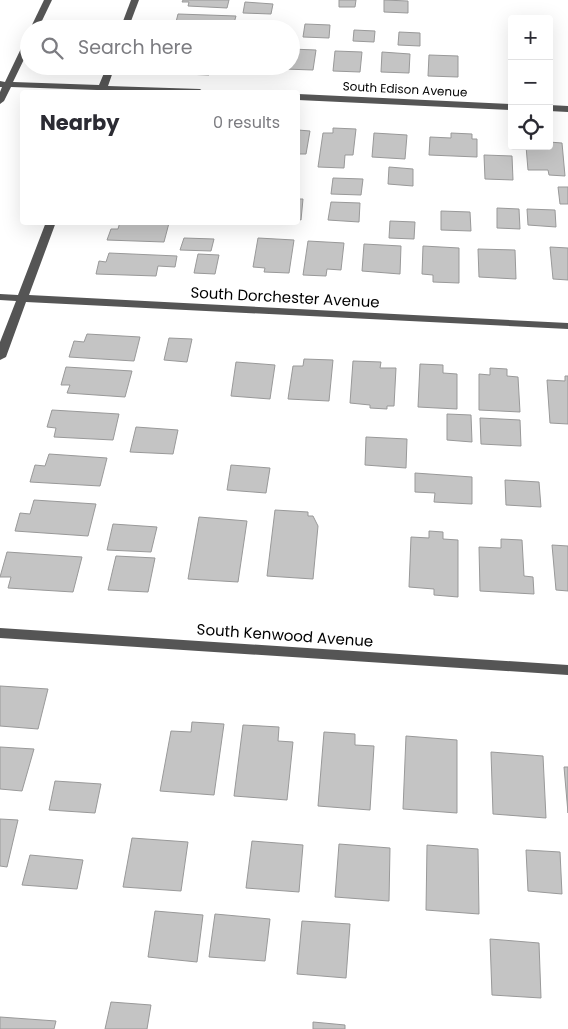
<!DOCTYPE html>
<meta charset="utf-8">
<style>
body{margin:0;font-family:Poppins,sans-serif;background:#f2f2f3;color:#2b2b33}
.controls{position:absolute;right:15px;top:15px;display:grid;overflow:hidden;border-radius:5px;box-shadow:0 5px 20px #0002}
.controls button{width:45px;height:45px;display:grid;place-items:center;padding:0;border:0;border-bottom:1px solid #e1e1e2;background:#fff;color:#2b2b33;font:25px sans-serif}
.list{margin:0;padding:0;list-style:none}
h2{display:flex;justify-content:space-between;align-items:center;height:65px;margin:0;padding:0 20px;font-size:21px}
h2 small{font-size:16px;font-weight:400;color:#7c7c81}
.icon{flex:none;width:28px;height:28px;fill:none;stroke:currentColor;stroke-width:2;stroke-linecap:round;stroke-linejoin:round}
.map{position:relative;flex:none;width:568px;height:1029px;overflow:hidden}
.search{position:absolute;background:#fff;box-shadow:0 5px 20px #0002;left:20px;top:20px;width:280px;height:55px;display:flex;align-items:center;gap:12px;box-sizing:border-box;padding:0 18px;border-radius:28px;color:#7c7c81;font-size:19px}
.panel{position:absolute;background:#fff;box-shadow:0 5px 20px #0002;left:20px;top:90px;width:280px;height:135px;border-radius:5px}
.map>svg:first-child{display:block}
.building{fill:#c4c4c4;stroke:#999}
.lines{fill:none;stroke-linecap:round;stroke-linejoin:round}
.minor{fill:#555;fill-rule:evenodd}
.labels{text-anchor:middle;dominant-baseline:central;stroke-width:4.5;stroke-linejoin:round;paint-order:stroke}
.far-street-label{font-size:12px;fill:#000;stroke:#fff}
.street-label{font-size:15px;fill:#000;stroke:#fff}
</style>
<div class="map">
<svg width="568" height="1029" viewBox="0 0 568 1029">
<rect width="100%" height="100%" fill="#fff"/>
<g class="building">
<polygon points="183,0 229,0 227,8 188,6 189,2 182,2"/>
<polygon points="339,0 356,0 355,7 339,7"/>
<polygon points="384,0 408,1 408,13 384,12"/>
<polygon points="245,2 273,4 271,14 243,13"/>
<polygon points="178,14 236,16 234,23 222,22 221,28 180,27 181,23 176,22"/>
<polygon points="305,24 330,25 329,38 303,37"/>
<polygon points="239,26 265,27 265,29 239,29"/>
<polygon points="354,30 375,31 374,42 353,41"/>
<polygon points="399,32 420,33 420,46 398,45"/>
<polygon points="291,49 316,50 313,70 284,69 285,66 291,66"/>
<polygon points="335,51 362,52 360,72 333,71"/>
<polygon points="382,52 410,54 409,73 381,72"/>
<polygon points="429,55 458,56 458,77 428,76"/>
<polygon points="162,66 211,66 209,75 160,73"/>
<polygon points="233,66 258,66 257,72 232,71"/>
<polygon points="333,128 356,129 353,155 345,155 344,168 318,167 323,133 333,133"/>
<polygon points="298,130 310,131 306,154 298,154"/>
<polygon points="374,133 407,135 405,159 372,157"/>
<polygon points="451,133 472,134 472,139 477,139 477,157 429,155 430,137 451,138"/>
<polygon points="549,142 562,143 565,176 549,175 548,170 528,170 526,146 549,146"/>
<polygon points="484,155 512,156 513,180 485,179"/>
<polygon points="389,167 413,169 413,186 388,184"/>
<polygon points="333,178 363,179 361,195 331,194"/>
<polygon points="558,187 568,187 568,204 560,204"/>
<polygon points="298,199 303,199 301,220 298,219"/>
<polygon points="331,202 360,203 359,222 328,220"/>
<polygon points="497,208 519,209 520,229 497,228"/>
<polygon points="527,209 555,210 556,227 528,225"/>
<polygon points="441,211 470,212 471,231 441,230"/>
<polygon points="390,221 415,222 414,239 389,238"/>
<polygon points="120,222 162,222 169,223 164,242 107,240 111,229 118,229"/>
<polygon points="184,238 214,239 211,251 180,250"/>
<polygon points="258,238 294,240 289,273 264,272 265,268 253,267"/>
<polygon points="308,241 344,243 341,270 327,269 326,276 303,275"/>
<polygon points="364,244 401,246 400,274 362,271"/>
<polygon points="423,246 459,248 459,283 433,282 433,275 422,274"/>
<polygon points="550,247 568,248 568,280 553,279"/>
<polygon points="478,249 515,250 516,279 479,277"/>
<polygon points="109,253 177,256 175,267 158,266 156,276 96,274 99,261 106,262"/>
<polygon points="198,254 219,255 215,274 194,273"/>
<polygon points="87,334 140,337 134,361 69,357 74,341 84,342"/>
<polygon points="169,338 192,339 187,362 164,360"/>
<polygon points="304,359 333,360 329,401 288,399 293,366 303,366"/>
<polygon points="353,361 381,362 380,368 396,368 394,406 387,406 387,409 370,408 370,405 350,403"/>
<polygon points="236,362 275,365 270,399 231,396"/>
<polygon points="420,364 443,365 443,373 457,374 457,409 418,407"/>
<polygon points="66,367 132,371 125,397 67,393 70,385 61,385"/>
<polygon points="490,368 507,369 507,376 518,377 520,412 479,410 479,374 490,375"/>
<polygon points="565,376 568,376 568,424 550,423 547,380 565,381"/>
<polygon points="52,410 119,414 113,440 54,437 56,428 47,427"/>
<polygon points="447,414 471,415 472,442 447,440"/>
<polygon points="480,418 520,420 521,446 481,444"/>
<polygon points="136,427 178,430 173,454 130,452"/>
<polygon points="366,437 407,439 406,468 365,465"/>
<polygon points="49,454 107,458 100,486 30,482 35,465 45,466"/>
<polygon points="231,465 270,468 266,493 227,490"/>
<polygon points="415,473 472,477 472,504 434,502 435,493 415,492"/>
<polygon points="505,480 539,482 541,507 506,505"/>
<polygon points="34,500 96,504 88,536 15,531 20,513 30,514"/>
<polygon points="275,510 308,512 308,516 313,516 318,526 313,579 267,576"/>
<polygon points="199,517 247,521 238,582 188,579"/>
<polygon points="113,524 157,527 151,552 107,550"/>
<polygon points="429,531 443,532 443,539 458,540 458,597 434,595 434,589 409,587 411,537 429,538"/>
<polygon points="501,539 522,540 524,576 533,577 534,594 480,591 479,547 501,548"/>
<polygon points="552,545 568,546 568,591 556,590"/>
<polygon points="7,552 82,557 73,592 8,588 11,577 0,577"/>
<polygon points="116,556 155,558 148,592 108,590"/>
<polygon points="0,686 48,689 38,729 0,726"/>
<polygon points="192,722 224,724 214,795 160,791 171,731 191,732"/>
<polygon points="243,725 279,727 278,741 293,742 287,800 234,796"/>
<polygon points="324,732 355,734 355,745 374,746 370,810 318,806"/>
<polygon points="406,736 457,740 457,813 403,809"/>
<polygon points="0,747 34,749 22,791 0,789"/>
<polygon points="491,752 543,756 546,818 493,814"/>
<polygon points="564,767 568,767 568,813"/>
<polygon points="55,781 101,784 95,813 49,810"/>
<polygon points="0,819 18,820 7,867 0,866"/>
<polygon points="132,838 188,842 181,891 123,887"/>
<polygon points="252,841 303,845 299,892 246,888"/>
<polygon points="339,844 390,848 389,901 335,897"/>
<polygon points="427,845 478,849 479,914 426,910"/>
<polygon points="526,850 560,852 562,894 528,891"/>
<polygon points="30,855 83,860 77,889 22,885"/>
<polygon points="155,911 203,915 197,962 148,957"/>
<polygon points="215,914 270,919 265,961 209,957"/>
<polygon points="302,921 350,924 346,978 297,974"/>
<polygon points="490,939 539,943 541,998 492,995"/>
<polygon points="111,1002 151,1005 147,1029 105,1029"/>
<polygon points="0,1017 56,1021 54,1029 0,1029"/>
<polygon points="313,1022 345,1025 345,1029 313,1029"/>
</g>
<g class="lines">
<g class="minor">
<polygon points="44,0 52,0 38,29 30,29"/>
<polygon points="131,0 139,0 128,29 120,29"/>
<polygon points="26,38 29,38 29,49 13,82 99,85 107,66 115,66 108,86 200,89 204,92 106,91 97,92 97,90 11,87 4,101 0,104 0,92 2,87 0,87 0,81 5,82"/>
<polygon points="298,94 512,104 512,110 298,100"/>
<polygon points="549,105 568,106 568,112 549,111"/>
<polygon points="46,222 56,222 29,295 568,323 568,329 26,302 6,357 0,360 0,342 16,301 0,300 0,294 18,295"/>
<polygon points="0,628 568,665 568,675 0,638"/>
</g>
</g>
<g class="labels">
<g class="far-street-label">
<text transform="translate(405 89) rotate(3)">South Edison Avenue</text>
</g>
<g class="street-label">
<text transform="translate(285 297) rotate(3)">South Dorchester Avenue</text>
<text transform="translate(285 635) rotate(4)">South Kenwood Avenue</text>
</g>
</g>
</svg>
<div class="controls">
<button>+</button>
<button>−</button>
<button><svg class="icon" aria-label="locate" viewBox="0 0 24 24"><circle cx="12" cy="12" r="6"/><path d="M12 2v4M12 18v4M2 12h4M18 12h4"/></svg></button>
</div>
<div class="search"><svg class="icon" aria-label="search" viewBox="0 0 24 24"><circle cx="10" cy="10" r="6"/><path d="M15 15l6 6"/></svg>Search here</div>
<section class="panel">
<h2>Nearby<small>0 results</small></h2>
<ul class="list">
</ul>
</section>
</div>
